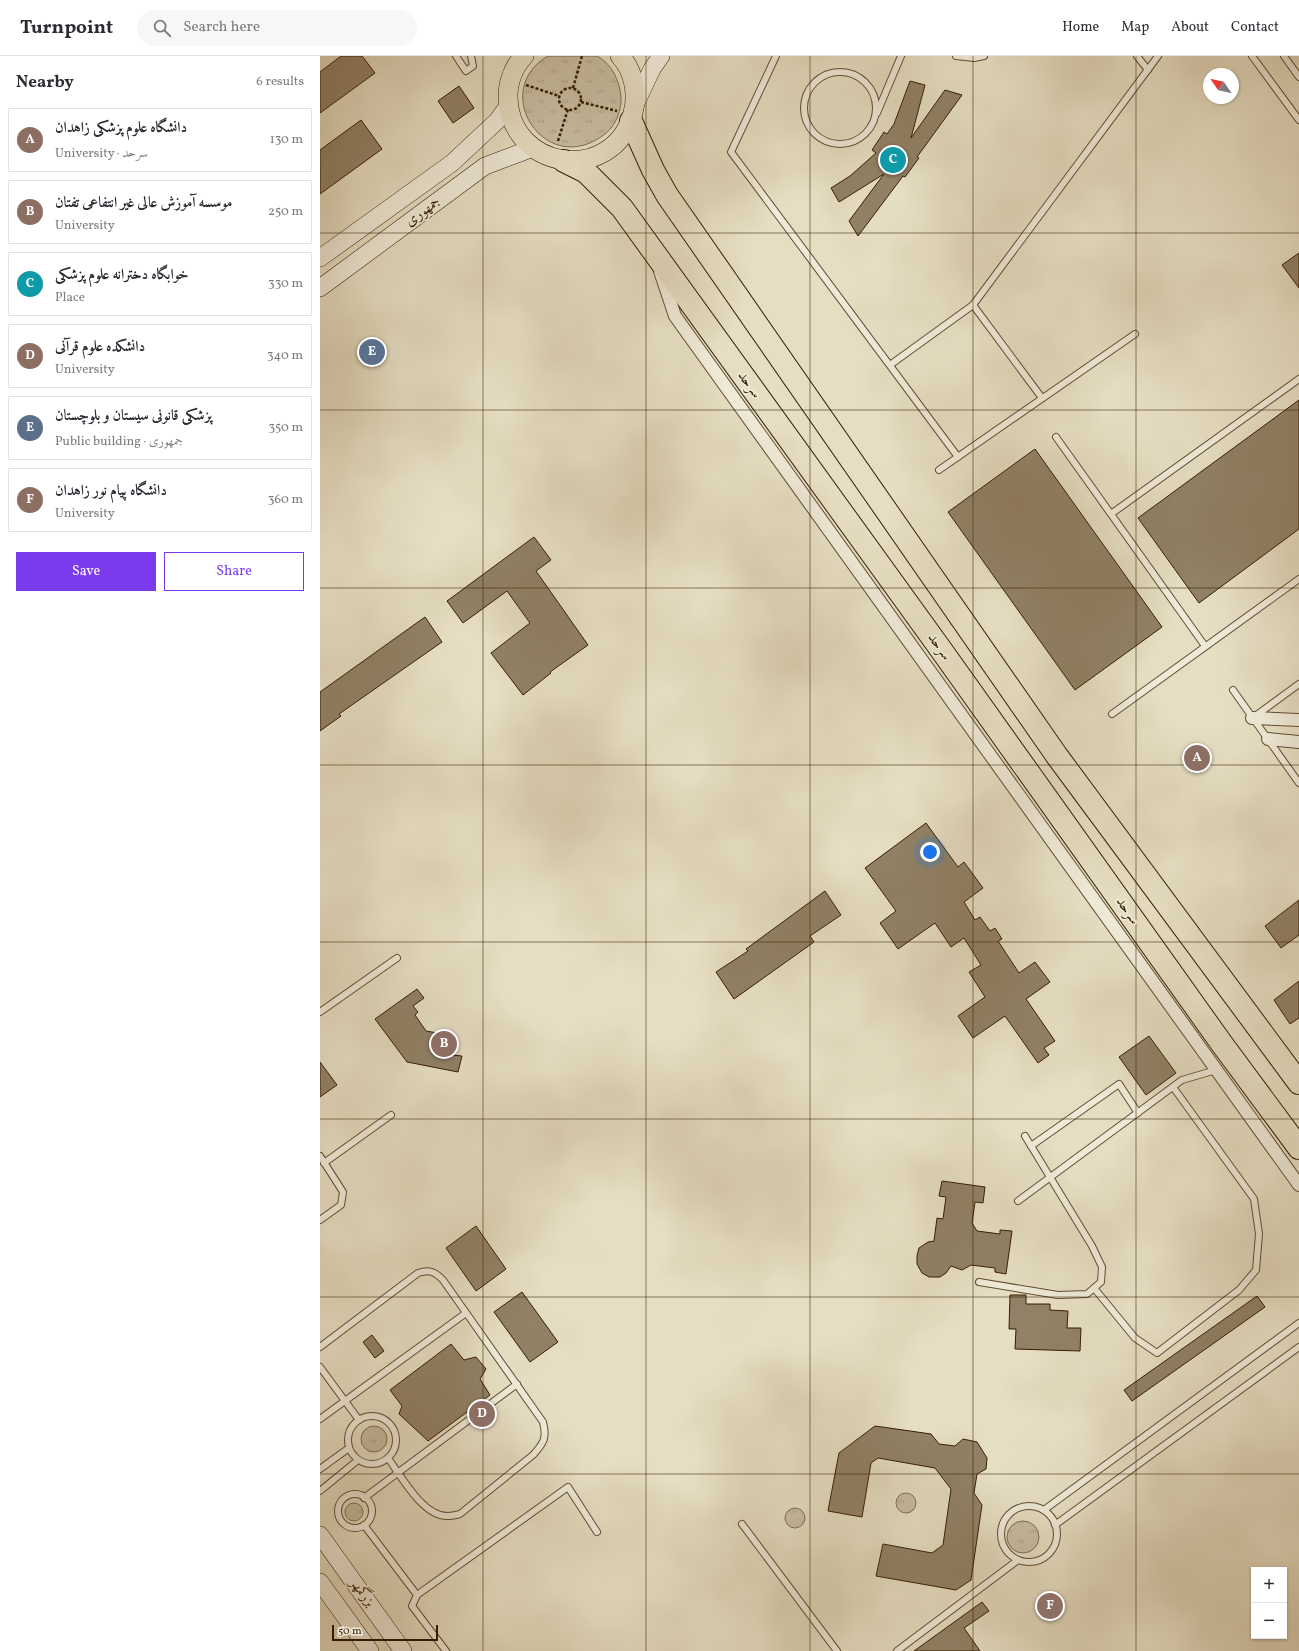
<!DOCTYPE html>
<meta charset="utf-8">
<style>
body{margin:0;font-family:Vollkorn,Amiri,serif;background:#f7f7f7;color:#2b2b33}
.controls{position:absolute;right:12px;bottom:12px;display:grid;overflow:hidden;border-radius:0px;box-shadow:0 1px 3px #0004}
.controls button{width:36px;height:36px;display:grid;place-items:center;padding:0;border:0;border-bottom:1px solid #e1e1e2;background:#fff;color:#2b2b33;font:20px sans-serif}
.compass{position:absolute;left:883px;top:12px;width:36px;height:36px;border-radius:50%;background:#fff;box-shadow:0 1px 3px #0004;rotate:304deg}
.scale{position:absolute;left:12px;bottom:10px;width:106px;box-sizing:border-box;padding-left:4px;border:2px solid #351d02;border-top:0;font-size:11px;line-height:14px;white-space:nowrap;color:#351d02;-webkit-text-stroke:3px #efead8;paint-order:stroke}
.you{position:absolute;left:610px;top:796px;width:14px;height:14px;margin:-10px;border:3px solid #fff;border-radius:50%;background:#1a73e8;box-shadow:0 0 0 6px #1a73e833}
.badge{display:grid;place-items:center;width:26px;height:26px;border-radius:50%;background:#7c3aed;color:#fff;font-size:13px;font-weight:700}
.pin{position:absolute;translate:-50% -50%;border:2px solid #fff;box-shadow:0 1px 4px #0006}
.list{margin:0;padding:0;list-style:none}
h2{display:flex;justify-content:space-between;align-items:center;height:52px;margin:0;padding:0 16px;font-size:17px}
h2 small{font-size:13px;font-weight:400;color:#7c7c81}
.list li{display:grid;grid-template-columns:26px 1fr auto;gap:12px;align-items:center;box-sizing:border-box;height:64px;margin:0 8px 8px;padding:0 8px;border:1px solid #e1e1e2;border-radius:0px}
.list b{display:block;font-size:15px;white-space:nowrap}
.list p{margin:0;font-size:13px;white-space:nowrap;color:#7c7c81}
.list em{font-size:13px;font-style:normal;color:#7c7c81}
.actions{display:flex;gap:8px;padding:12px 16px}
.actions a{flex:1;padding:9px 0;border:1px solid #7c3aed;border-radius:0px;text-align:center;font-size:14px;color:#7c3aed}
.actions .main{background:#7c3aed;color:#fff}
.icon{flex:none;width:22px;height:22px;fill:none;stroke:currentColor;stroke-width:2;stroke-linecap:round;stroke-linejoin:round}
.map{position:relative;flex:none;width:979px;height:1595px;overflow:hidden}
header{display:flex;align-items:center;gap:24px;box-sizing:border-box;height:56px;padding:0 20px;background:#fff;border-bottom:1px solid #e1e1e2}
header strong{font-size:19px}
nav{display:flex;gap:22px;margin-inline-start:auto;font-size:14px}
.search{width:280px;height:36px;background:#f7f7f7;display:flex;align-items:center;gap:10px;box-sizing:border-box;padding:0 14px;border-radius:22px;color:#7c7c81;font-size:15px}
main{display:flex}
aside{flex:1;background:#fff}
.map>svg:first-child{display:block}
.grass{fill:url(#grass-tufts);stroke:#7e6d52}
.building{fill:#918166;stroke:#351d02}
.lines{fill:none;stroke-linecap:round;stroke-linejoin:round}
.lane-casing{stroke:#614d32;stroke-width:8}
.street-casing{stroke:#614d32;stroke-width:14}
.secondary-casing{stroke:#351d02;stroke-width:18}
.primary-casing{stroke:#351d02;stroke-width:20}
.highway-casing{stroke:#351d02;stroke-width:24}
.path{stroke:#351d02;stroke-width:2.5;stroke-dasharray:3 2;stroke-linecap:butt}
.lane{stroke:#efead8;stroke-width:6}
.street{stroke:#efead8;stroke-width:12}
.secondary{stroke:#efead8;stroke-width:17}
.primary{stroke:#e6dec3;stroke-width:19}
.highway{stroke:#e6dec3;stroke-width:22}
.grid{fill:none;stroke:#351d02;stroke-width:1;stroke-opacity:0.55}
.labels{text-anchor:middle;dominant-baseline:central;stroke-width:3.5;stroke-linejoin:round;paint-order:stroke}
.street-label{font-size:15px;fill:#351d02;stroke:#efead8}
</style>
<header>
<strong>Turnpoint</strong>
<div class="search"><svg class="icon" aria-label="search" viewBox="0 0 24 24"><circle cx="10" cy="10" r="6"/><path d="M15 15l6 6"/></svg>Search here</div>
<nav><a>Home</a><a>Map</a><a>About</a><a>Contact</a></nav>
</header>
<main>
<aside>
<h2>Nearby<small>6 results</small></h2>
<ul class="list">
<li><span class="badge" style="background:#8d6e63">A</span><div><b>دانشگاه علوم پزشکی زاهدان</b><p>University · سرحد</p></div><em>130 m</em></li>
<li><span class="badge" style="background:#8d6e63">B</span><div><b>موسسه آموزش عالی غیر انتفاعی تفتان</b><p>University</p></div><em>250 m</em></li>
<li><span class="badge" style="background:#0f9aa8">C</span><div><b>خوابگاه دخترانه علوم پزشکی</b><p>Place</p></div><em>330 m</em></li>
<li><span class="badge" style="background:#8d6e63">D</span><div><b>دانشکده علوم قرآنی</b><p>University</p></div><em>340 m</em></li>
<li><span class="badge" style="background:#5c6f8a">E</span><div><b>پزشکی قانونی سیستان و بلوچستان</b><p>Public building · جمهوری</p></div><em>350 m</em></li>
<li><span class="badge" style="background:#8d6e63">F</span><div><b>دانشگاه پیام نور زاهدان</b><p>University</p></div><em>360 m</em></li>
</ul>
<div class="actions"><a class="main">Save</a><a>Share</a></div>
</aside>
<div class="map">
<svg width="979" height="1595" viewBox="0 0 979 1595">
<defs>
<pattern id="grass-tufts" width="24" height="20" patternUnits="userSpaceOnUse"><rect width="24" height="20" fill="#c8bda2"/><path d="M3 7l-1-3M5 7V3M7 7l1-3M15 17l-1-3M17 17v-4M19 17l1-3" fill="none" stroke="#aca28a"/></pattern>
</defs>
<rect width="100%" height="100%" fill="#e6dec3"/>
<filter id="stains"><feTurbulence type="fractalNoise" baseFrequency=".005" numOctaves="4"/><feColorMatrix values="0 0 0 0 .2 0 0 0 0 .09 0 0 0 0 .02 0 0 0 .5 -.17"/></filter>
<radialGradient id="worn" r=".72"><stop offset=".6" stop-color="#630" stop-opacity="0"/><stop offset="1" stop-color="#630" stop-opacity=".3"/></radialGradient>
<g class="grass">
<path d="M228,0H277C292,8 299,24 301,40C302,53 296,70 285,78C226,124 168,35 228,0Z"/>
<circle cx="54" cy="1383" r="13"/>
<circle cx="586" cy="1447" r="10"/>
<circle cx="34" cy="1456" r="9"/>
<circle cx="475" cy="1462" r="10"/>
<circle cx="703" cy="1481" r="16"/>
</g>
<g class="building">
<polygon points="21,0 42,0 55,17 0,57 0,16"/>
<polygon points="590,25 605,29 591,82 625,34 642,39 597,101 599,102 585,121 583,120 538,180 529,165 564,118 519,146 511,132 530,120 556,97 552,94 564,76 567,78 574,68"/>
<polygon points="139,30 154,52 133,67 118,45"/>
<polygon points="41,64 62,93 0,138 0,94"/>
<polygon points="979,197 979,232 962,209"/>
<polygon points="979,344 979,473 879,547 818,462"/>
<polygon points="715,393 842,571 755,634 628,456"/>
<polygon points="214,481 231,504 216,515 268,589 230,616 231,617 203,639 171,597 210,567 187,535 143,567 127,545"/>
<polygon points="105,561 122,586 19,658 21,660 0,675 0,636"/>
<polygon points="606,767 638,811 644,806 663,832 644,846 655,864 660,861 670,875 675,872 682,883 678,885 699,917 715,906 730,926 706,943 735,985 724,992 729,999 718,1007 685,960 653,982 638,960 665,941 649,916 661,909 644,882 631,891 615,867 578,893 560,867 576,855 545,812"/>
<polygon points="505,835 521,859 490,880 494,886 414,943 396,916 428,895 426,893"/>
<polygon points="979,844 979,879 961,892 945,870"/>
<polygon points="979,925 979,962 970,968 954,944"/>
<polygon points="97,933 104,942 93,950 98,956 95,959 106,975 135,980 132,999 142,1000 138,1016 87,1006 55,963"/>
<polygon points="829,980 856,1017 826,1039 799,1001"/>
<polygon points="0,1006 17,1029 0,1041"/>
<polygon points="622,1125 665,1131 663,1147 655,1146 652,1167 657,1175 680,1178 680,1174 692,1175 686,1218 675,1216 675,1212 651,1209 642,1214 631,1210 626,1217 620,1221 609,1221 602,1217 597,1208 597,1200 599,1192 608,1186 614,1185 617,1162 623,1163 626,1141 619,1140"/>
<polygon points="156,1170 186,1213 156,1235 126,1192"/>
<polygon points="202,1236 238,1286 210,1306 174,1256"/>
<polygon points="690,1239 706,1239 706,1248 730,1248 730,1254 748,1255 747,1272 761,1272 760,1295 695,1293 696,1273 689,1273"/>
<polygon points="937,1240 945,1251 812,1345 804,1334"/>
<polygon points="52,1279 64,1295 55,1302 43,1286"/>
<polygon points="131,1288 144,1304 156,1301 166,1313 160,1323 170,1339 108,1385 79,1358 82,1350 70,1334"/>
<polygon points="555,1370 611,1378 619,1388 635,1390 643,1383 657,1386 667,1402 666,1413 657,1418 654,1437 662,1449 651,1524 636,1534 556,1520 563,1488 612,1497 623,1489 631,1433 615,1412 558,1402 551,1407 542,1461 508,1455 519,1397"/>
<polygon points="662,1546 669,1555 644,1572 660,1595 594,1595"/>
</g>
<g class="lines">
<g class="lane-casing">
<g id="lane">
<polyline points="136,0 146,15 153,10 151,0"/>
<polyline points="456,0 411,96 638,401"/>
<polyline points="636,0 654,2 664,0"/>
<polyline points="817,0 828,14"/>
<polyline points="932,0 979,64"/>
<polyline points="964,0 979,21"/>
<circle cx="520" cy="52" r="36"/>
<polyline points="557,57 581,0"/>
<polyline points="653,249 722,342"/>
<polyline points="570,309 653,249 838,0"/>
<polyline points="736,381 885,590"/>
<polyline points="619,414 815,278"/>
<polyline points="791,458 979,323"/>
<polyline points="913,634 979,727"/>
<polyline points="792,658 979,523"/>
<polyline points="934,661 979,628"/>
<polyline points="0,956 77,902"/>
<polyline points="711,1090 799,1028 818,1057"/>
<polyline points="0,1100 23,1136 21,1149 0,1164"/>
<polyline points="4,1107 71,1059"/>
<polyline points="698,1145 862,1024 896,1014"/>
<polyline points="659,1226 738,1239 767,1238 781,1226 782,1211 772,1190 705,1080"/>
<polyline points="774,1232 815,1282 837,1297 919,1234 936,1214 939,1178 934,1143 853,1031"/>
<path d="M0,1291L98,1217C110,1213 115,1216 123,1224L223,1366C227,1382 224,1387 213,1399L140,1458C136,1459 132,1460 128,1460C103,1461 81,1420 68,1402"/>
<polyline points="0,1311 39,1364"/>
<circle cx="52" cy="1384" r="24"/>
<polyline points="0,1363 146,1257"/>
<polyline points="0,1413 29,1392"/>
<polyline points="0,1435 38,1404"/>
<circle cx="35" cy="1455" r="17"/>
<polyline points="44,1442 197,1328"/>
<circle cx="709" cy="1478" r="28"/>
<polyline points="724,1454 979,1267"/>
<polyline points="422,1468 517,1595"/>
<polyline points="44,1469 97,1539"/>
<polyline points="735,1469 979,1291"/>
<polyline points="126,1595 92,1550 97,1539 248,1431 277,1476"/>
<polyline points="577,1595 698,1504"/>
</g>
</g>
<g class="street-casing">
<g id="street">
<polyline points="340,215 355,260 979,1129"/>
<polyline points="932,662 979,664"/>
<polyline points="948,683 979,686"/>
</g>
</g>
<g class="secondary-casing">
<g id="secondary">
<polyline points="315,49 332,13 341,0"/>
<polyline points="0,202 132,107 177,65 188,50"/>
<polyline points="0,232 165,110 213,92"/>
<polyline points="0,1479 83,1595"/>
<polyline points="0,1526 50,1595"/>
</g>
</g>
<g class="primary-casing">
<path id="primary" d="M204,0C194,10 188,26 188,39C188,115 293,130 313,57C318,38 314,15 300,0"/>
</g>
<g class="highway-casing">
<g id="highway">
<polyline points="311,65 333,114 347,139 737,700 979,1027"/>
<polyline points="244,105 266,116 302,152 622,595 902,988 979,1092"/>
</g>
</g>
<g class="path">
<polyline points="206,29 239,40"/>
<circle cx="250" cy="43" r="11"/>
<polyline points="253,32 262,0"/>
<polyline points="261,46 297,55"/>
<polyline points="238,85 248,53"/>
</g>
<use href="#lane" class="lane"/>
<use href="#street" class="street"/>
<use href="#secondary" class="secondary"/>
<use href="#primary" class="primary"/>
<use href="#highway" class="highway"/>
</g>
<path class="grid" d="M163,0V1595M326,0V1595M490,0V1595M653,0V1595M816,0V1595M0,177H979M0,354H979M0,532H979M0,709H979M0,886H979M0,1063H979M0,1241H979M0,1418H979"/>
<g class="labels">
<g class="street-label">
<text transform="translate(103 156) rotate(-36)">جمهوری</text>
<text transform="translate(429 329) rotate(54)">سرحد</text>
<text transform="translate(619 591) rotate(54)">سرحد</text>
<text transform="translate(807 855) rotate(55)">سرحد</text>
<text transform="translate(42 1537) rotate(54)">بزرگمهر</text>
</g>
</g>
<rect width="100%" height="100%" filter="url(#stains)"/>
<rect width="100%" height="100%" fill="url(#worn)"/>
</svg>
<div class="controls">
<button>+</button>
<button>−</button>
</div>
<svg class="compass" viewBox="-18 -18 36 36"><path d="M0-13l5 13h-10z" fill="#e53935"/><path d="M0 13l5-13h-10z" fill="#7c7c81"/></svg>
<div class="scale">50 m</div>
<div class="you"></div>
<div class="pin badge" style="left:877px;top:702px;background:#8d6e63">A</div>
<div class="pin badge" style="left:124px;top:988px;background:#8d6e63">B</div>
<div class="pin badge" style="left:573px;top:104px;background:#0f9aa8">C</div>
<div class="pin badge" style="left:162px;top:1358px;background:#8d6e63">D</div>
<div class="pin badge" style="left:52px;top:296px;background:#5c6f8a">E</div>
<div class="pin badge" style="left:730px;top:1550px;background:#8d6e63">F</div>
</div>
</main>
